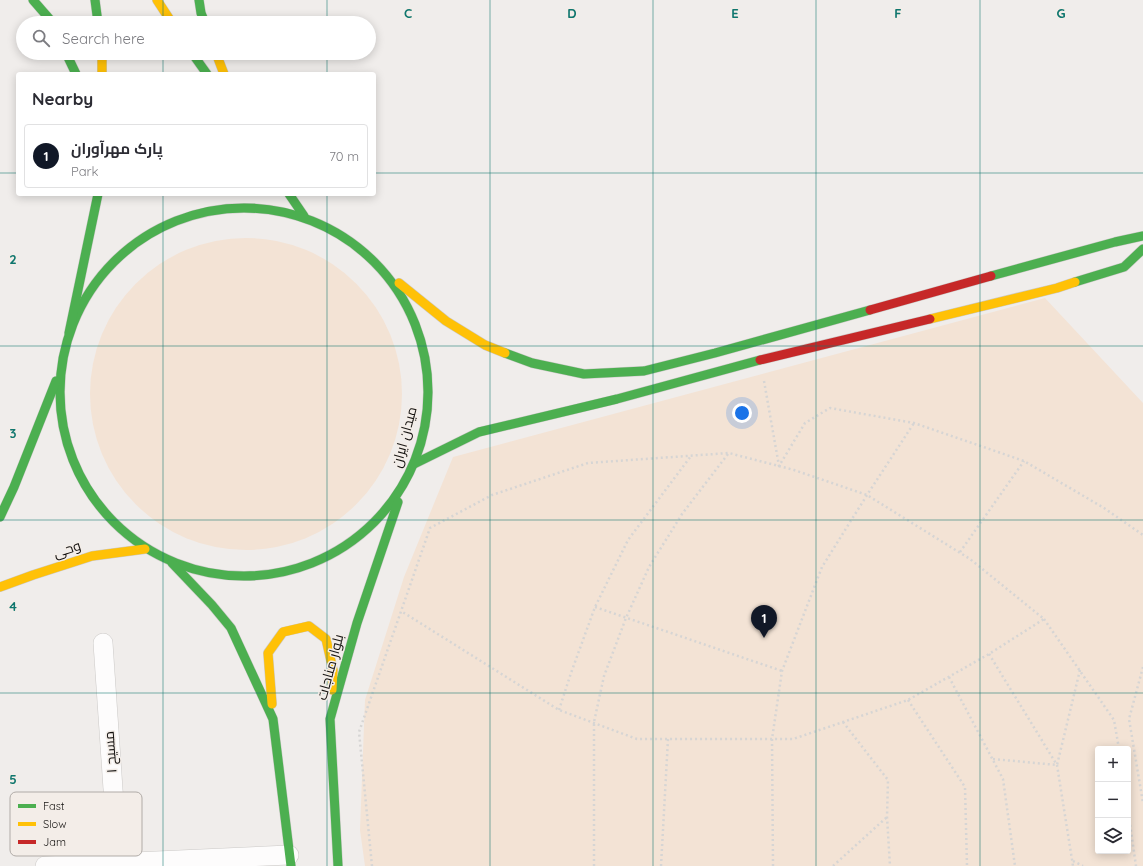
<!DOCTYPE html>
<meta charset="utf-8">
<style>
body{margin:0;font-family:Quicksand,Cairo,sans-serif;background:#f7f7f7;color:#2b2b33}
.controls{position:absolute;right:12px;bottom:12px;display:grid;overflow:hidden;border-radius:4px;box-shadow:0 2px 10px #0003}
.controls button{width:36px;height:36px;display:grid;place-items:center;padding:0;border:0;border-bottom:1px solid #e1e1e2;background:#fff;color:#2b2b33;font:20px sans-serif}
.you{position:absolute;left:742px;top:413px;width:14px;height:14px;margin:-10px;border:3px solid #fff;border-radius:50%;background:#1a73e8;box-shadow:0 0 0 6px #1a73e833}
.badge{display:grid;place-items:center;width:26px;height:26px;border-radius:50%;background:#111827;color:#fff;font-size:13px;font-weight:700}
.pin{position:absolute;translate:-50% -33px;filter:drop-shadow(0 1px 2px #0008)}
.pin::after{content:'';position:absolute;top:21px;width:14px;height:12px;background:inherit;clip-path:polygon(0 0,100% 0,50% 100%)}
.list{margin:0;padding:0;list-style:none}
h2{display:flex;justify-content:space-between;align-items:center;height:52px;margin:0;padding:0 16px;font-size:17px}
h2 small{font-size:13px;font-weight:400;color:#7c7c81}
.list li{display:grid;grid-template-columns:26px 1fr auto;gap:12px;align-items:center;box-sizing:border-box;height:64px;margin:0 8px 8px;padding:0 8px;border:1px solid #e1e1e2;border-radius:4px}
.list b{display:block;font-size:15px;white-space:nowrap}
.list p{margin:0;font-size:13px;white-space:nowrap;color:#7c7c81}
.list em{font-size:13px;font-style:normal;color:#7c7c81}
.icon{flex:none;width:22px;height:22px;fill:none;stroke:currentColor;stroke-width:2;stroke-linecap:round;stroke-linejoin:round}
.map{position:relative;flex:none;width:1143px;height:866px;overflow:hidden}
.search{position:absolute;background:#fff;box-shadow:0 2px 10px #0003;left:16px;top:16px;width:360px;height:44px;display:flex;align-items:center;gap:10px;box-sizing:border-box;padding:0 14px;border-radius:22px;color:#7c7c81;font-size:15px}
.panel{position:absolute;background:#fff;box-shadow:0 2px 10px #0003;left:16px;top:72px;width:360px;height:124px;border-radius:4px}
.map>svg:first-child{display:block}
.green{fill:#f3e3d5;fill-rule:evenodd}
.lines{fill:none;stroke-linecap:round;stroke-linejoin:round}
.street-casing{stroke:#cbc9c7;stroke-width:20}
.fast-casing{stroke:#cbc9c7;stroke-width:10}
.slow-casing{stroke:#cbc9c7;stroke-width:10}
.jam-casing{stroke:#cbc9c7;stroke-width:10}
.path{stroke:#d6d5d4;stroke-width:2.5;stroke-dasharray:2 3;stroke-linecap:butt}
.street{stroke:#fdfcfc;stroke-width:19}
.fast{stroke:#4caf50;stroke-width:9}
.slow{stroke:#ffc107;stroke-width:9}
.jam{stroke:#c62828;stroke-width:9}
.grid{fill:none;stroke:#0f766e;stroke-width:1;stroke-opacity:0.55}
.labels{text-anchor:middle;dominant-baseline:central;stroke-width:3;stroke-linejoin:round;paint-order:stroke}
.street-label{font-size:14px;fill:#141210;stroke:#f3ede8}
.key{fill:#f3ede8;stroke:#b0aba7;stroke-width:1}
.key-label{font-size:11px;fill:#141210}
.grid-label{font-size:13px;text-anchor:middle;font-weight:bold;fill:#0f766e;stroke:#f3ede8;stroke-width:3;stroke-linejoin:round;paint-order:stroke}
</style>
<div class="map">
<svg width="1143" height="866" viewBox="0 0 1143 866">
<rect width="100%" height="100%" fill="#f0edeb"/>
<g class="green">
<circle cx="246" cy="394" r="156"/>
<path d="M1045,298L1143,403V866H365L360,830L365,700L404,577L453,457ZM1098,749H1128V851H1098Z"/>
</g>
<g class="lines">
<g class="street-casing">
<g id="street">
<polyline points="103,643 118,862"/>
<polyline points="45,866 289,855"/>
</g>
</g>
<g class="fast-casing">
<g id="fast">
<polyline points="33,0 53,23"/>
<polyline points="95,0 98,23"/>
<polyline points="199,0 201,13 205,23"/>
<polyline points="66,53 76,74"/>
<polyline points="192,53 207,74"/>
<polyline points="289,194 304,216"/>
<circle cx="244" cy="392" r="184"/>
<polyline points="991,276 1115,242 1143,236"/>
<polyline points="1075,282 1124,267 1143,249"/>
<polyline points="69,333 98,194"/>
<polyline points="505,353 532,363 584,374 644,371 715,353 870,310"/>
<polyline points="414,464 479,432 617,399 760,360"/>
<polyline points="0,517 14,487 56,381"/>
<polyline points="172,563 212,605 231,628 273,719 291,866"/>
<polyline points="338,866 330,719 357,623 398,502"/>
</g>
</g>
<g class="slow-casing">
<g id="slow">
<polyline points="157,0 172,23"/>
<polyline points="102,53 102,74"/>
<polyline points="216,53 224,74"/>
<polyline points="399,283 446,321 485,345 505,353"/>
<polyline points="930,319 1057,288 1075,282"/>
<polyline points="0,587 33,575 92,556 145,549"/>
<polyline points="272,704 268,653 283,632 309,626 326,639 333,670 332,690"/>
</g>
</g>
<g class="jam-casing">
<g id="jam">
<polyline points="870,310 991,276"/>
<polyline points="760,360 930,319"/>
</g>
</g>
<g class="path">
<polyline points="764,381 779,466 805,423 830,408 914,423 1024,461 1104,508 1143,535"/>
<polyline points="960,552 1024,461"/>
<polyline points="595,607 782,671"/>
<polyline points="1044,619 1114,720 1119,749"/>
<polyline points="989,654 1057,765 1073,866"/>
<polyline points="1143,667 1129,719 1143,803"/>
<polyline points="949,677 1003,779 1015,866"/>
<polyline points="908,700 965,787 967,866"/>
<polyline points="559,710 571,673 595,607 628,540 691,456"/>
<polyline points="843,722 888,780 887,817 890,866"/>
<polyline points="993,759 1057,765 1080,670"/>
<polyline points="1128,810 1136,866"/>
<polyline points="1073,861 1083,866"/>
<polyline points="372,866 359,732 430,528 492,495 588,463 729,453 794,470 867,495 970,559 1044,619 989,654 908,700 793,739 637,739 559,710 401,611"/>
<polyline points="594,866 594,722 604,676 626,618 649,567 682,514 728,454"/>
<polyline points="661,866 668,739"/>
<polyline points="773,866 772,739 782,671 822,567 867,495 914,423"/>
<polyline points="833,866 887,817"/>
</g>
<use href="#street" class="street"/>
<use href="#fast" class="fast"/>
<use href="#slow" class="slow"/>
<use href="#jam" class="jam"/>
</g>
<path class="grid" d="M163,0V23M327,0V23M490,0V866M653,0V866M816,0V866M980,0V866M163,53V74M327,53V74M0,173H18M374,173H1143M163,194V866M327,194V866M0,346H1143M0,520H1143M0,693H1143"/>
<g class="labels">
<g class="street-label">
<text transform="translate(404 437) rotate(-75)">میدان ایران</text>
<text transform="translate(67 549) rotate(-18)">وحی</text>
<text transform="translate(330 667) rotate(-75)">بلوار مناجات</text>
<text transform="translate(110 752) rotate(-94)">مسیح ۱</text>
</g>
</g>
<rect x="10" y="792" width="132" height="64" rx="6" class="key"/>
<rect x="18" y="804" width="18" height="4" fill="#4caf50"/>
<rect x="18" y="822" width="18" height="4" fill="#ffc107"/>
<rect x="18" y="840" width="18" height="4" fill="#c62828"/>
<g class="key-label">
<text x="43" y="810">Fast</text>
<text x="43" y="828">Slow</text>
<text x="43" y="846">Jam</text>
</g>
<g class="grid-label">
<text x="408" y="18">C</text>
<text x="572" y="18">D</text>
<text x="735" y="18">E</text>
<text x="898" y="18">F</text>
<text x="1061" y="18">G</text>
<text x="13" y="264">2</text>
<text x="13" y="438">3</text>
<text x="13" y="611">4</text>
<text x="13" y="784">5</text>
</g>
</svg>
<div class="controls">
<button>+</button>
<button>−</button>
<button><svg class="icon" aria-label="layers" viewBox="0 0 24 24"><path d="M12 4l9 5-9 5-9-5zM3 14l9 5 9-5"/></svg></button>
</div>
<div class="you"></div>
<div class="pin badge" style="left:764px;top:638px">1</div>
<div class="search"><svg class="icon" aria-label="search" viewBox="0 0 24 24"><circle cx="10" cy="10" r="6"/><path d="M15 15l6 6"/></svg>Search here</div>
<section class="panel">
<h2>Nearby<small></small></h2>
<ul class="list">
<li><span class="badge">1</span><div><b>پارک مهرآوران</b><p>Park</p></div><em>70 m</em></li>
</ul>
</section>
</div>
